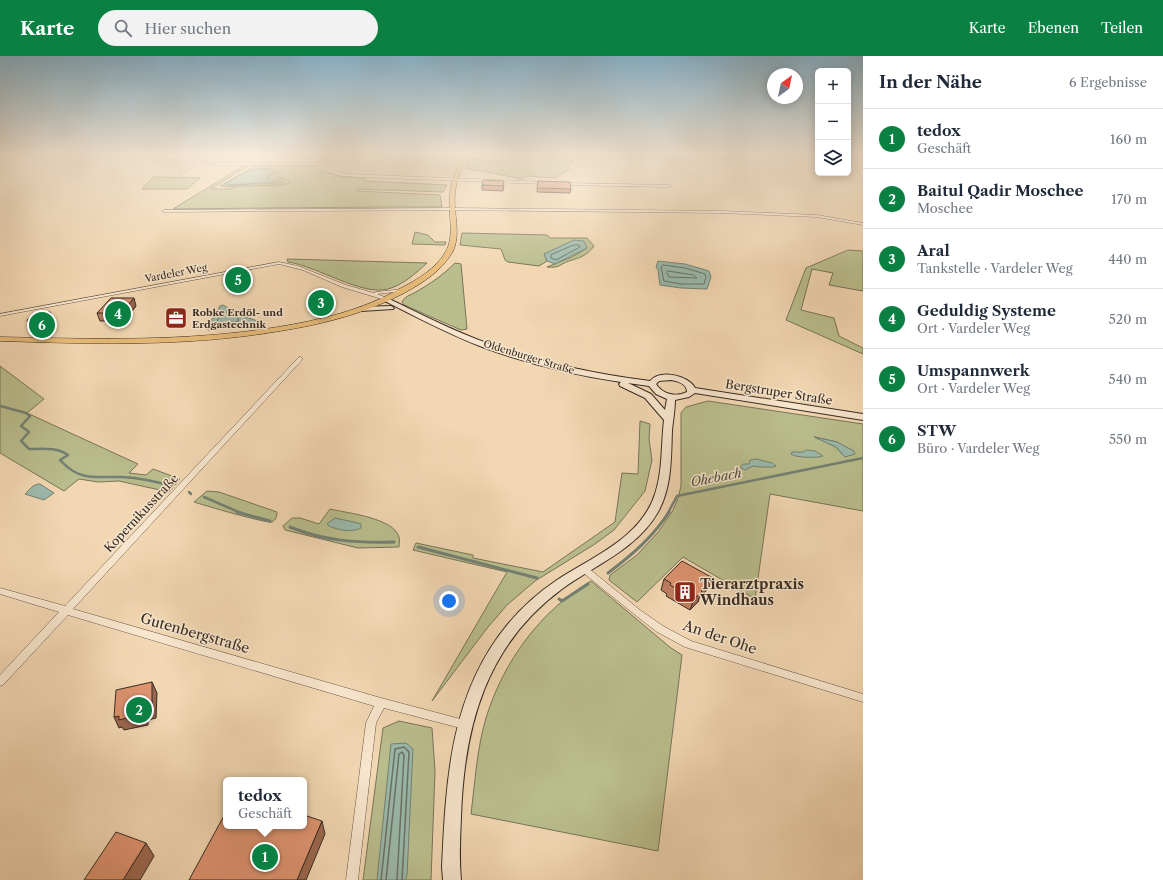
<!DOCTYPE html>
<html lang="de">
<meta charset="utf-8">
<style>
body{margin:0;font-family:"Libre Caslon Text",serif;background:#f2f2f3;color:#1f2937}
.controls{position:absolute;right:12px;top:12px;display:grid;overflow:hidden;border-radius:6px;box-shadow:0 2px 10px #0003}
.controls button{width:36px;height:36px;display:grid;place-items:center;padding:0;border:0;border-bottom:1px solid #e0e1e3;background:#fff;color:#1f2937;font:20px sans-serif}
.compass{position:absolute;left:767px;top:12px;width:36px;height:36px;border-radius:50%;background:#fff;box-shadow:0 2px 10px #0003;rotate:33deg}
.you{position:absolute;left:449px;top:545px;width:14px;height:14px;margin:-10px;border:3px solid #fff;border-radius:50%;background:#1a73e8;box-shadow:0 0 0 6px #1a73e833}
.badge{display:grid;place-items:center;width:26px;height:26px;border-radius:50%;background:#0b8043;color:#fff;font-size:13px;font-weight:700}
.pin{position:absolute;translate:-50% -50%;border:2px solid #fff;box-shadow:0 1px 4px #0006}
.popup{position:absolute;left:223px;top:721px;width:84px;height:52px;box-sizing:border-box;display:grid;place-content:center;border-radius:6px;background:#fff;filter:drop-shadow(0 1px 3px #0005);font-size:13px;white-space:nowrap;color:#747a83}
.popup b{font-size:15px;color:#1f2937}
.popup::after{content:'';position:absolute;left:50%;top:100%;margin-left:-8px;border:8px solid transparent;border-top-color:#fff}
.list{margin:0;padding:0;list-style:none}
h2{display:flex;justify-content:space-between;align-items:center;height:52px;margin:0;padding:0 16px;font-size:17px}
h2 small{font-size:13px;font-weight:400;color:#747a83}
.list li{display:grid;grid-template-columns:26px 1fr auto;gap:12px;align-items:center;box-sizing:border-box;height:60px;padding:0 16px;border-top:1px solid #e0e1e3}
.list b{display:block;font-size:15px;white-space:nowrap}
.list p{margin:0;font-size:13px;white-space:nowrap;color:#747a83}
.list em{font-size:13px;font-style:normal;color:#747a83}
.icon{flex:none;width:22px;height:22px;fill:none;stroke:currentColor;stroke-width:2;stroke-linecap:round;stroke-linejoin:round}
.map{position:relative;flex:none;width:863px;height:824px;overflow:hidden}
header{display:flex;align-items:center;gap:24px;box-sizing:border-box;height:56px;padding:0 20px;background:#0b8043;color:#fff}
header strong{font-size:19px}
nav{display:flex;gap:22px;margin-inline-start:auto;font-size:14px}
.search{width:280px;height:36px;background:#f2f2f3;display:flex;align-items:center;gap:10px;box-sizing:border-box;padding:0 14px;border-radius:22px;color:#747a83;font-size:15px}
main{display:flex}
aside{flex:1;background:#fff}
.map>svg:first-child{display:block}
.green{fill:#babe8d;stroke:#787458;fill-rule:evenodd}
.water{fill:#9bbaad;stroke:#738175}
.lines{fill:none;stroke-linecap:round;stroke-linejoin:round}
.shore-far1{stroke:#697268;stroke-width:1}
.shore{stroke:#697268;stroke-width:1.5}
.stream-far1{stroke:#738175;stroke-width:2.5}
.stream{stroke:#738175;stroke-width:3}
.street-casing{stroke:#665646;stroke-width:1}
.secondary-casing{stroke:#372b22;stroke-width:2}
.primary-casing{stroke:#372b22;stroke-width:1}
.street{fill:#f7e5cd;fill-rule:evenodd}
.secondary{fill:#f7e5cd;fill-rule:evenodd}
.primary{fill:#e9bc79;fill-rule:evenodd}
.wall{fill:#be7e60;stroke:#372b22}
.shaded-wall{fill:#9b674e;stroke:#372b22}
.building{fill:#dd9370;stroke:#372b22}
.labels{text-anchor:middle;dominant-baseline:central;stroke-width:3;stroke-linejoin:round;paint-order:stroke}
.far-street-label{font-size:10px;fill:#372b22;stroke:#f7e5cd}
.far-poi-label{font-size:10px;font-weight:bold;fill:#372b22;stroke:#f7e5cd;text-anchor:start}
.street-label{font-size:12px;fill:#372b22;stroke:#f7e5cd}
.water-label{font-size:13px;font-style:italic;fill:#504f45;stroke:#f7e5cd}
.near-poi-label{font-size:14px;font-weight:bold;fill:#372b22;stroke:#f7e5cd;text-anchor:start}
.near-street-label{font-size:14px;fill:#372b22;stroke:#f7e5cd}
</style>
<header>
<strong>Karte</strong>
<div class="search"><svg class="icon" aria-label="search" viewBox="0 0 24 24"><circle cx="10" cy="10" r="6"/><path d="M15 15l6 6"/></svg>Hier suchen</div>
<nav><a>Karte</a><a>Ebenen</a><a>Teilen</a></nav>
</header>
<main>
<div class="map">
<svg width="863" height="824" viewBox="0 0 863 824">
<rect width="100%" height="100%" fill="#f2d7b2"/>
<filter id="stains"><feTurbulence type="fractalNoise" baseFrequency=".005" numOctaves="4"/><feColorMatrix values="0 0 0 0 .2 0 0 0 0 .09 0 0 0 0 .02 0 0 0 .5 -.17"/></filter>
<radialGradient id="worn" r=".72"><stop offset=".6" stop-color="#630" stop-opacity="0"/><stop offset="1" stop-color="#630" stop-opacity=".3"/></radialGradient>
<g class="green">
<polygon points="514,97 586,97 566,110 570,112 556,122 527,120 522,123 466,112 469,101 492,106 508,101"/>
<polygon points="675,97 742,97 734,102 724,104 699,99 676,104 662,101"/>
<path d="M245,109H249L211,133H229L240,130L285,129L290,126L278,120L282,115L283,110H314L325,116L339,120L365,123V125L447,129L443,136L358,133L357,135L440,139L442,151C351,151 264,152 173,153Z"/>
<path d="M257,109H280V115L275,120L286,126L284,128H250L228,131L220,130ZM260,112L277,115L260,127L229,130L239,120Z"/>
<polygon points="153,121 158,121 200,122 187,133 142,133"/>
<polygon points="415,176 428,179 435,186 446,186 445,189 412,188"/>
<path d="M462,177L547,179L550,182H587L594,190C587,200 579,202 569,205C558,209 561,212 547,211L572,201L587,192L544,198L547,205L539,210L508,206L505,204L501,193L460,189Z"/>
<polygon points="848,194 863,195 863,235 829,229 833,217 812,213 801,254 834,262 839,280 863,292 863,298 786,264 806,212"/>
<path d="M287,203L427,207C416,217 403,229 388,233C361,240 317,210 288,206Z"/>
<path d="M455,207L461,208L467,273L461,274L404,249L402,246C404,241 410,239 414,237C430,228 443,219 455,207Z"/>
<polygon points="0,310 44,343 27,357 138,408 129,417 146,419 153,413 180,423 169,436 119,425 98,426 79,423 64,435 0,397"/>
<path d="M708,345L863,368V455L770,438L755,543L683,501L637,546L609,524L610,519L637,499L659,475L673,454L678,442L681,430V357L686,351ZM815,381L837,386L855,397L843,399L836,391Z"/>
<polygon points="640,365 650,368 649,383 652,404 645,435 614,474 595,488 535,525 507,549 488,571 432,645 507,516 413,494 416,487 473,499 473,502 543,516 615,466 622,417 638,418"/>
<path d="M207,435L219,436L277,456C277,460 276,464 272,466C268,468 203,449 194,446Z"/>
<path d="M330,453C347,457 394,462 399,481C400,484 399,488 399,491L358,492L285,474L283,470L292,462H300L319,468Z"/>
<path d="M591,525L671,592L682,599L658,795L471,758C475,726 477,692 486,662C503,606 541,554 591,525Z"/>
<polygon points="399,665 432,672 435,715 431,824 363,824 383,672"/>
</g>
<g class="water">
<path d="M260,112L277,115L268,120V122L282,126L224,129C234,122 247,114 260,112Z"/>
<polygon points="574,184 584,185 587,192 555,208 547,205 544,198"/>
<polygon points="658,205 685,208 709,215 711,221 707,233 681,232 660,229 658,214 656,211"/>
<polygon points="223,249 240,259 263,267 208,274 205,271 214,261 220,250"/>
<polygon points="814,381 837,386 854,395 855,398 845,401 836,391"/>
<path d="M806,394L815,395L823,400C819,402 795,402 791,398L792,396H803Z"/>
<polygon points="756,403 772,407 776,410 774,411 760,411 753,410 745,414 740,411 743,408 749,408 750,404"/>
<polygon points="38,428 40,428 54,437 44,444 25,438 33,430"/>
<path d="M335,462L358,467L361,468V472C352,477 338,474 329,470L327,468Z"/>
<polygon points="406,687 413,693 407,819 405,824 377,824 391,688"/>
</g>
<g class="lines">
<g class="shore-far1">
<polygon points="574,189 579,189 580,191 556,204 551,202 551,199"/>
<polygon points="663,209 685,212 705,218 706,221 704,228 681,228 664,225 661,211"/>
<polygon points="668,215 694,219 697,222 669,221 667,217"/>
<polygon points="223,254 238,262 239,265 216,268"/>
</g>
<g class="shore">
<polyline points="381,824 395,693 404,691 409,696 402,824"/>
<polyline points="386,824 399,698 402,696 404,699 397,824"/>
</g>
<g class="stream-far1">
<path d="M0,350L26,357L30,360L21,370L29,376L21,385L29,393C43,393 56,391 68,399L60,404L62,406C81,426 98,420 122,421C139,422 155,425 171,430"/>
<polyline points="189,436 191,438"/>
<polyline points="204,441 241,457"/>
<polyline points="668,457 677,440 863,402"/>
</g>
<g class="stream">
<polyline points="237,456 270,465"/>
<path d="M290,471C324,485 357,487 394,486"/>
<polyline points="418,491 537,522"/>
<path d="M608,517C632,499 653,481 669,456"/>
<polyline points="559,543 562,545 588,528"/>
</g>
<g class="street-casing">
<g id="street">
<path d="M41,97H60L222,107H321L332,97H335L324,108L334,115L347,118L546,126L548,127L546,128L357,121C344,120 330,119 321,109H222L199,107L180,119L179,117L195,107Z"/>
<polygon points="562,127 670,129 672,130 670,131 561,129"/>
<polygon points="452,152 722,155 817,159 863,167 863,169 817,161 722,157 452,154 164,156 162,155 164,154"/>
<polygon points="279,206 298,210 346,229 374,237 376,236 403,233 405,234 403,235 377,238 387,242 387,244 385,244 342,231 303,214 279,208 0,260 0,258"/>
<polygon points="300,301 302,302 302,304 73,553 381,642 468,665 469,668 468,671 464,673 384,652 376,667 358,824 346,824 366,667 374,650 68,559 3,629 0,630 0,619 59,556 0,538 0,532 65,550 298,302"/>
<polygon points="584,510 587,511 640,554 663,570 691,585 863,638 863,646 685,591 657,576 634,558 581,515 580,513 581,511"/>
</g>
</g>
<g class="secondary-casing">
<g id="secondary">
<path d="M383,242H387C421,258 455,276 490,288C542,307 595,318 650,325C660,313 688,319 695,332L863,358V364L695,337L689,341L675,344C675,354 673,364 672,374C671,402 672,431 658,456C637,493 595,509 562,533C486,589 464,670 461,761C460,782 459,803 461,824H443L442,811C446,724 450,638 508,568C522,551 539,536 557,524C592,501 641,482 655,438C663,414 661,389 664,364L645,342L620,330L619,328L621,326C574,319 529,308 485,292C450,279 416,261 383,244ZM671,324C678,325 687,328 687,336C677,341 663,339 656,328L659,325ZM628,327L649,330L656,338L667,343L665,354L651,338Z"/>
<polygon points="391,250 394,252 393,253 361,255 358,253 361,251"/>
</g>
</g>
<g class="primary-casing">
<path id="primary" d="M463,97H467C463,111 456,124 455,138C453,157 462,179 452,197C441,215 424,226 406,236C367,257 324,268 280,275C187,291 94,288 0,285V281C93,283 186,286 278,271C320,264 363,254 401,232C417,224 435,213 445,197C456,179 447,157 450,137C451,123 458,111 463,97Z"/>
</g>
<use href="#street" class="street"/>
<use href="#secondary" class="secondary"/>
<use href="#primary" class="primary"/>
</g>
<g class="wall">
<polygon points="538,125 571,133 570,137 537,136"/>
<polygon points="482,129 504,129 503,135 482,134"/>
<polygon points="310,244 333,248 321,253 310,247"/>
<polygon points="136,250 124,265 100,265 97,257"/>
<polygon points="50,256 54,264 45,273 31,273 27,264"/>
<polygon points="664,523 708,533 699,542 698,546 690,554 666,540 667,538 661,534"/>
</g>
<g class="shaded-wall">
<polygon points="134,242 136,250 124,265 121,257"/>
<polygon points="332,246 333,248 321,253 320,250"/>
<polygon points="50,256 54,264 45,273 41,264"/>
<polygon points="713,522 708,533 699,542 698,546 690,554 694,543 701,534"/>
<polygon points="152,626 157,637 156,662 148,664 148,669 124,674 122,671 119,672 114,661"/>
<polygon points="322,765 325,778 306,824 297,824"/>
<polygon points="146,787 154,800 140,824 123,824"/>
</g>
<g class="building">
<polygon points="483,124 504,125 503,130 482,129"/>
<polygon points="538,125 570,126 571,133 537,132"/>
<polygon points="321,240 332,246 320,250 310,244"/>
<polygon points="111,242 134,242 121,257 97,257"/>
<polygon points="50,256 41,264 27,264 35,257"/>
<polygon points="682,505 713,522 701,534 702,535 694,543 670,529 671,527 664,523"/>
<polygon points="152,626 152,651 143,653 143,658 119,664 119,660 114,661 116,634"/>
<polygon points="226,756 226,770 304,770 304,759 322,765 297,824 189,824"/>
<polygon points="116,776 146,787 123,824 84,824"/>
</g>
<linearGradient id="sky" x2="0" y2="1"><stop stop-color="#89b6d0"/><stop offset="0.46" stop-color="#f9eddc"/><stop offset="1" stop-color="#f9eddc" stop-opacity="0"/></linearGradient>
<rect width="863" height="213" fill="url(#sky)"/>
<defs>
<g id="office-square" transform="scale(1.15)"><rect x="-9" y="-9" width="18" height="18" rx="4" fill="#8f2418" stroke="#f7e5cd"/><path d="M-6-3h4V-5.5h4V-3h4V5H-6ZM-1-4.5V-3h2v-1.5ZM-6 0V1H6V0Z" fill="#fff"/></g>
<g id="building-square" transform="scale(1.15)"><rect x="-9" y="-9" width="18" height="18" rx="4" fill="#8f2418" stroke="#f7e5cd"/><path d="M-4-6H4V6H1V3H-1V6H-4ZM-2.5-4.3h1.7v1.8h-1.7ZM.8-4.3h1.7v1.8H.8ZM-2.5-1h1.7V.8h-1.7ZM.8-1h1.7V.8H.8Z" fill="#fff"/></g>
</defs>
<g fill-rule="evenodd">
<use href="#office-square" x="176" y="262"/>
<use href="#building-square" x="685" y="536"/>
</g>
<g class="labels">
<g class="far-street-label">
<text transform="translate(176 217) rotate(-11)">Vardeler Weg</text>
<text transform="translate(529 301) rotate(17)">Oldenburger Straße</text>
</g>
<g class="far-poi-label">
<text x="192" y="256">Robke Erdöl- und<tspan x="192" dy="12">Erdgastechnik</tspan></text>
</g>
<g class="street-label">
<text transform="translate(779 336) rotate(9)">Bergstruper Straße</text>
<text transform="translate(141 457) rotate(-47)">Kopernikusstraße</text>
</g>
<g class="water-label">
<text transform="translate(716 421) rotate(-11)">Ohebach</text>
</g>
<g class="near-poi-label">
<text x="700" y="528">Tierarztpraxis<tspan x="700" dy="16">Windhaus</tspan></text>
</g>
<g class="near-street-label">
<text transform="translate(195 577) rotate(16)">Gutenbergstraße</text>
<text transform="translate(720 581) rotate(19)">An der Ohe</text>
</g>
</g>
<rect width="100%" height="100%" filter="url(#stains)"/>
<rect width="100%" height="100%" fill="url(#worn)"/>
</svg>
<div class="controls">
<button>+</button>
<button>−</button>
<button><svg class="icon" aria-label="layers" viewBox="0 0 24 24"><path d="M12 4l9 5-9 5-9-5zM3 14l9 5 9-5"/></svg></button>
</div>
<svg class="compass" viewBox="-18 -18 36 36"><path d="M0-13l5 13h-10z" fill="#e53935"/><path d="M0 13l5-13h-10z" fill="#747a83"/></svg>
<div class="you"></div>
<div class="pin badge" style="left:265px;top:801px">1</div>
<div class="popup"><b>tedox</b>Geschäft</div>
<div class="pin badge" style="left:139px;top:654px">2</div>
<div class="pin badge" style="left:321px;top:247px">3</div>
<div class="pin badge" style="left:118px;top:258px">4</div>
<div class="pin badge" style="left:238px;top:224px">5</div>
<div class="pin badge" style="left:42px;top:269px">6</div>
</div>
<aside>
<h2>In der Nähe<small>6 Ergebnisse</small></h2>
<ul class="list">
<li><span class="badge">1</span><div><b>tedox</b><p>Geschäft</p></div><em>160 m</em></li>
<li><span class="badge">2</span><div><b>Baitul Qadir Moschee</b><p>Moschee</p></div><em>170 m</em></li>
<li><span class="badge">3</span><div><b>Aral</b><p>Tankstelle · Vardeler Weg</p></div><em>440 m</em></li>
<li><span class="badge">4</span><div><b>Geduldig Systeme</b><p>Ort · Vardeler Weg</p></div><em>520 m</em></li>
<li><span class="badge">5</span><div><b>Umspannwerk</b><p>Ort · Vardeler Weg</p></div><em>540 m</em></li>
<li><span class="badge">6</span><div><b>STW</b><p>Büro · Vardeler Weg</p></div><em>550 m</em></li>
</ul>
</aside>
</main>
